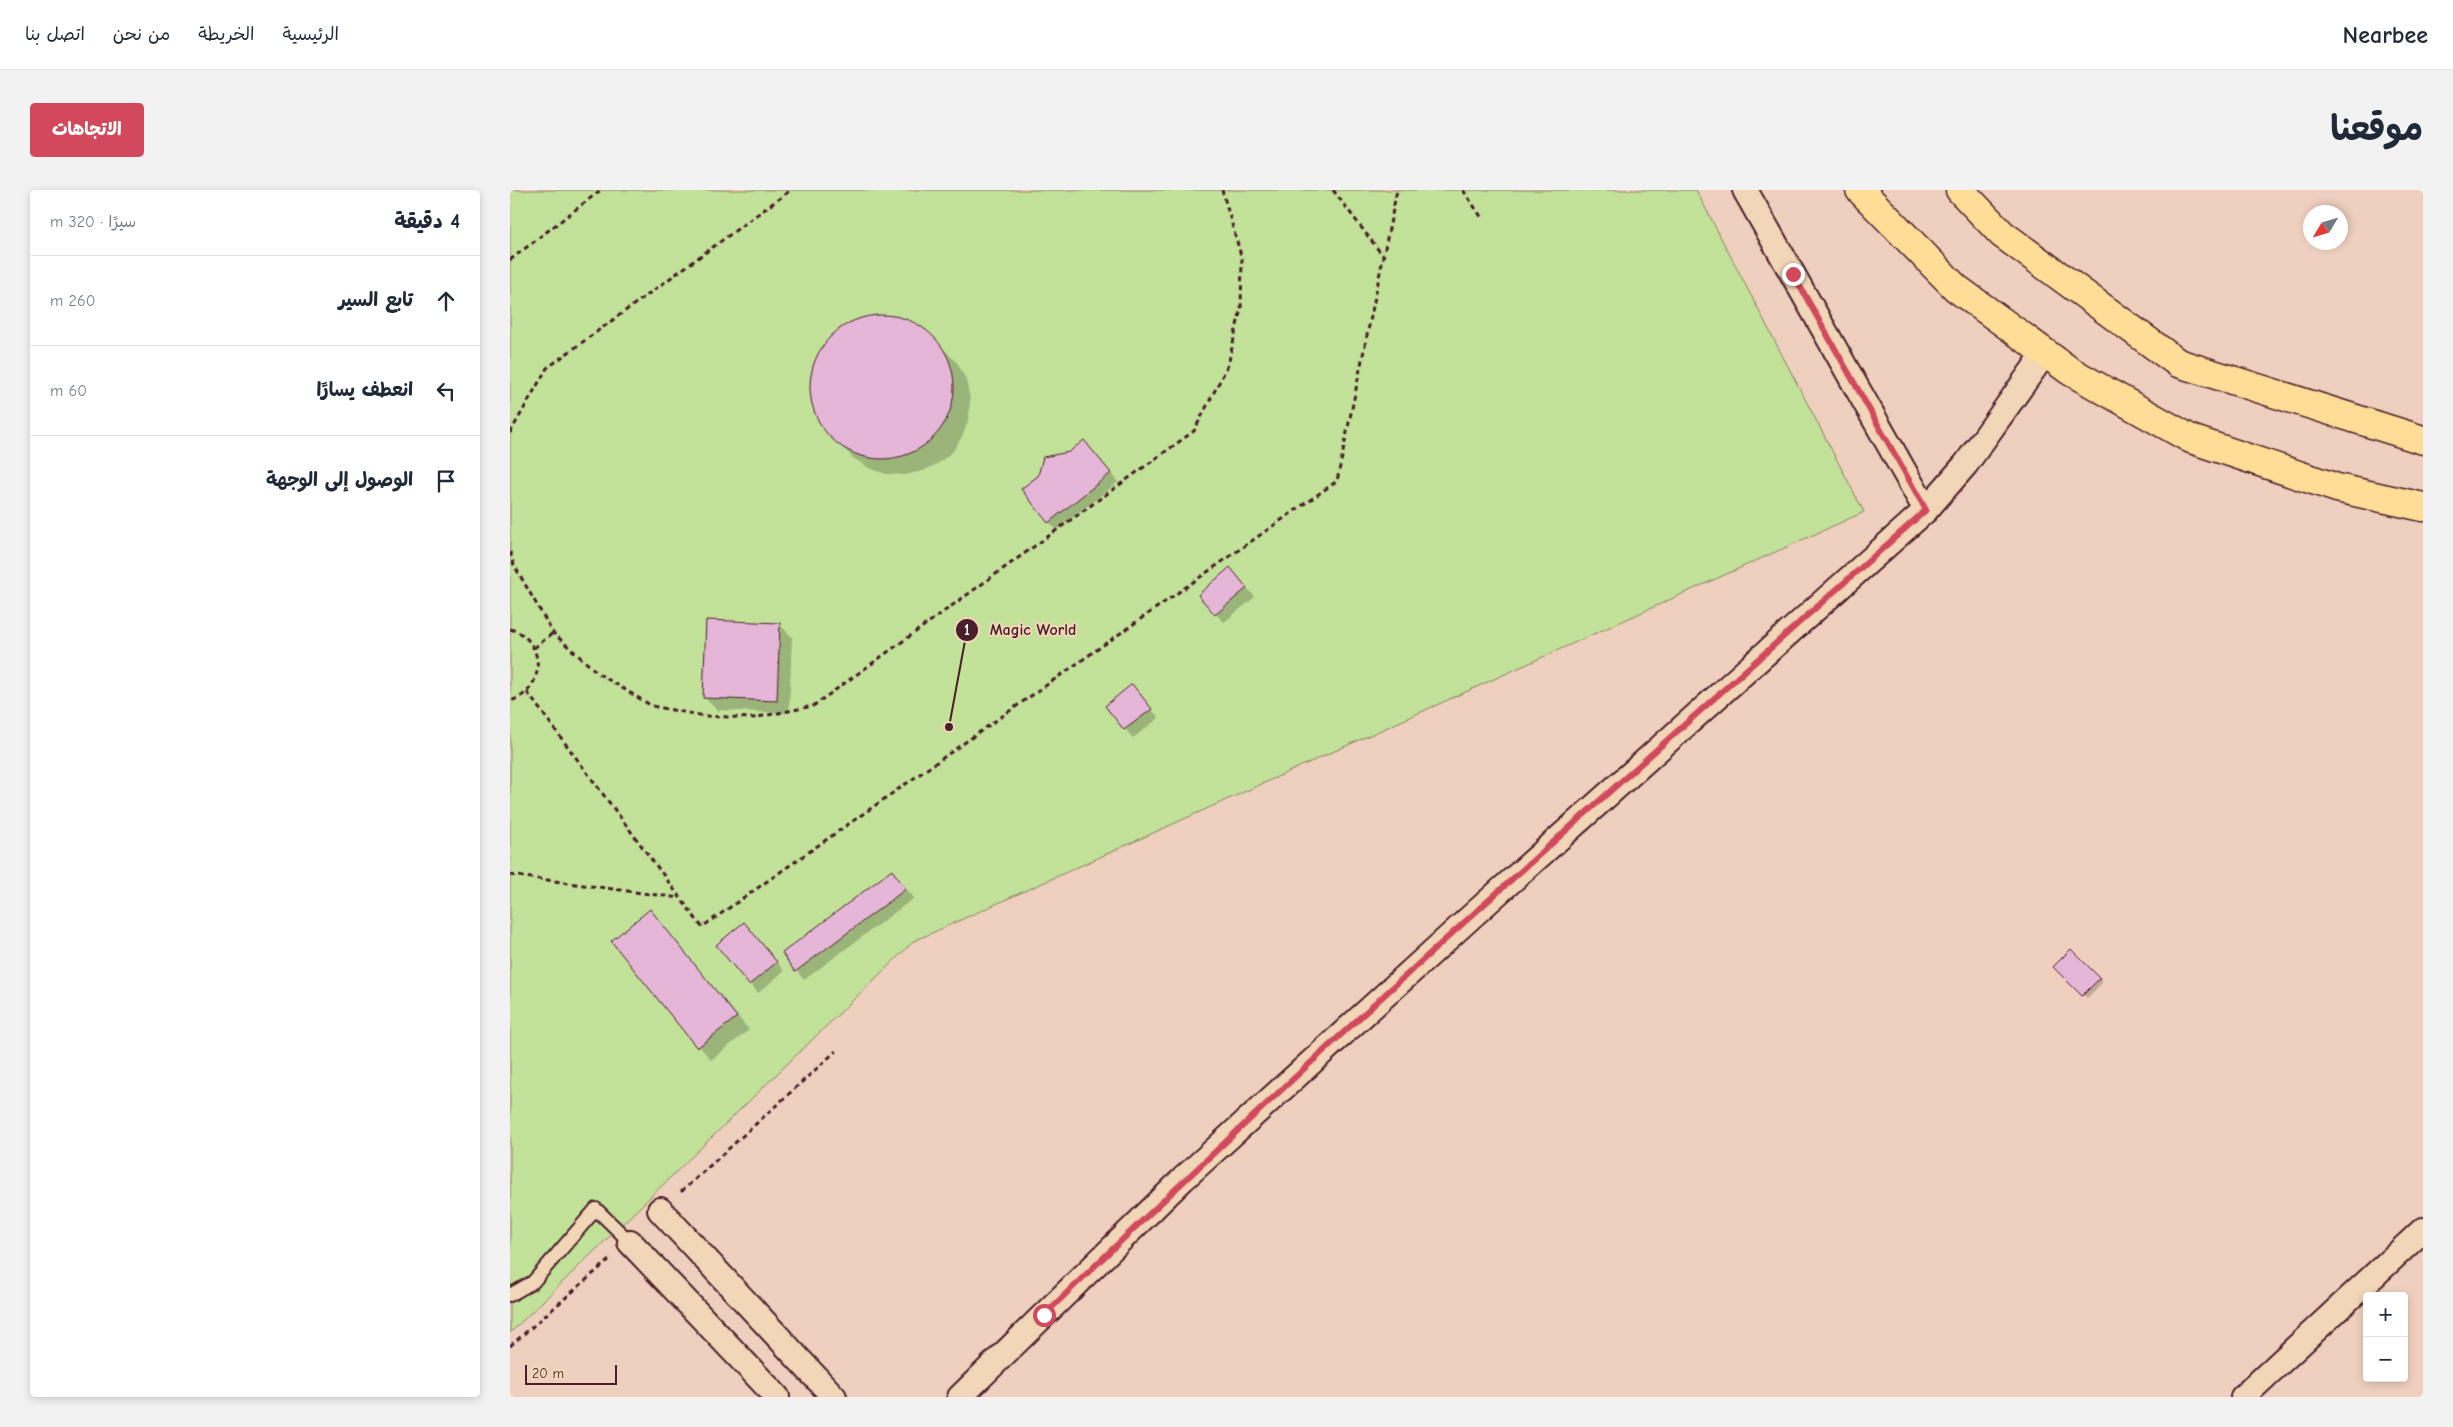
<!DOCTYPE html>
<html lang="ar">
<meta charset="utf-8">
<style>
body{margin:0;font-family:"Comic Neue","Playpen Sans Arabic",sans-serif;background:#f2f2f3;color:#1f2937;direction:rtl}
.controls{position:absolute;right:15px;bottom:15px;display:grid;overflow:hidden;border-radius:5px;box-shadow:0 2px 8px #0003}
.controls button{width:45px;height:45px;display:grid;place-items:center;padding:0;border:0;border-bottom:1px solid #e0e1e3;background:#fff;color:#1f2937;font:25px sans-serif}
.compass{position:absolute;left:1793px;top:15px;width:45px;height:45px;border-radius:50%;background:#fff;box-shadow:0 2px 8px #0003;rotate:232deg}
.scale{position:absolute;left:15px;bottom:12px;width:92px;box-sizing:border-box;padding-left:5px;border:2px solid #4a1f2b;border-top:0;font-size:14px;line-height:18px;white-space:nowrap;color:#4a1f2b;-webkit-text-stroke:4px #f2d6b8;paint-order:stroke}
.stop{position:absolute;width:15px;height:15px;margin:-11px;border:4px solid #d1495b;border-radius:50%;background:#fff}
.stop.end{background:#d1495b;border-color:#fff;box-shadow:0 1px 5px #0008}
.list{margin:0;padding:0;list-style:none}
h2{display:flex;justify-content:space-between;align-items:center;height:65px;margin:0;padding:0 20px;font-size:21px}
h2 small{font-size:16px;font-weight:400;color:#747a83}
.list li{display:grid;grid-template-columns:32px 1fr auto;gap:15px;align-items:center;box-sizing:border-box;height:90px;padding:0 20px;border-top:1px solid #e0e1e3}
.list b{display:block;font-size:19px;white-space:nowrap}
.list em{font-size:16px;font-style:normal;color:#747a83}
.icon{flex:none;width:28px;height:28px;fill:none;stroke:currentColor;stroke-width:2;stroke-linecap:round;stroke-linejoin:round}
.map{position:relative;flex:none;width:1913px;height:1207px;overflow:hidden;direction:ltr;border-radius:5px}
header{display:flex;align-items:center;gap:30px;box-sizing:border-box;height:70px;padding:0 25px;background:#fff;border-bottom:1px solid #e0e1e3}
header strong{font-size:24px}
nav{display:flex;gap:28px;margin-inline-start:auto;font-size:18px}
.intro{display:flex;align-items:center;justify-content:space-between;box-sizing:border-box;height:120px;padding:0 30px}
h1{margin:0;font-size:35px}
.button{padding:12px 22px;border-radius:5px;background:#d1495b;color:#fff;font-size:18px;font-weight:700}
main{display:flex;gap:30px;padding:0 30px}
aside{flex:1;background:#fff;border-radius:5px;box-shadow:0 2px 8px #0003}
.map>svg:first-child{display:block}
.green{fill:#c2e199;stroke:#868062}
.shadow{fill:#0003}
.building{fill:#e5b6d7;stroke:#4a1f2b}
.lines{fill:none;stroke-linecap:round;stroke-linejoin:round}
.service-casing{stroke:#4a1f2b;stroke-width:16}
.minor-casing{stroke:#4a1f2b;stroke-width:28}
.motorway-casing{stroke:#4a1f2b;stroke-width:31}
.path{stroke:#4a1f2b;stroke-width:3;stroke-dasharray:5 4;stroke-linecap:butt}
.service{stroke:#f2d6b8;stroke-width:12}
.minor{stroke:#f2d6b8;stroke-width:24}
.motorway{stroke:#fedd96;stroke-width:28}
.route{stroke:#d1495b;stroke-width:6}
.leader{fill:none;stroke:#4a1f2b;stroke-width:2}
.callout-dot{fill:#4a1f2b;stroke:#f2d6b8;stroke-width:2}
.mark-label{font-size:15px;text-anchor:middle;font-weight:bold;fill:#fff}
.callout-label{font-size:16px;text-anchor:middle;font-weight:bold;fill:#4a1f2b;stroke:#f2d6b8;stroke-width:4;stroke-linejoin:round;paint-order:stroke}
</style>
<header>
<strong>Nearbee</strong>
<nav><a>الرئيسية</a><a>الخريطة</a><a>من نحن</a><a>اتصل بنا</a></nav>
</header>
<div class="intro"><h1>موقعنا</h1><a class="button">الاتجاهات</a></div>
<main>
<div class="map">
<svg width="1913" height="1207" viewBox="0 0 1913 1207">
<rect width="100%" height="100%" fill="#efd0be"/>
<filter id="ink" filterUnits="userSpaceOnUse"><feTurbulence type="fractalNoise" baseFrequency=".02" numOctaves="2"/><feDisplacementMap in="SourceGraphic" scale="10" xChannelSelector="R" yChannelSelector="G"/><feConvolveMatrix kernelMatrix="1 2 1 2 8 2 1 2 1" color-interpolation-filters="sRGB"/></filter>
<g filter="url(#ink)">
<polygon class="green" points="0,0 1186,0 1354,322 404,751 0,1143"/>
<g class="shadow">
<polygon points="367,126 385,127 403,133 418,143 448,174 456,190 460,209 459,228 453,245 443,261 429,273 413,281 395,285 376,284 359,278 343,268 313,237 305,220 301,202 302,184 308,166 318,150 332,138 349,129"/>
<polygon points="574,251 608,292 547,340 539,332 560,263"/>
<polygon points="720,379 745,407 714,432 706,424"/>
<polygon points="269,434 282,447 279,523 207,520 194,507"/>
<polygon points="622,496 649,528 623,548 596,516"/>
<polygon points="382,682 404,708 294,790 273,763"/>
<polygon points="140,721 239,840 201,870 103,751"/>
<polygon points="242,742 274,781 248,803 208,756"/>
<polygon points="1561,761 1593,792 1577,808 1545,777"/>
</g>
<g class="building">
<circle cx="372" cy="197" r="72"/>
<polygon points="574,250 601,283 538,333 511,299 528,286 533,267 559,262"/>
<polygon points="720,377 737,398 705,425 688,405"/>
<polygon points="196,430 270,433 267,511 193,508"/>
<polygon points="622,494 642,519 614,540 595,516"/>
<polygon points="382,680 396,699 285,782 272,763"/>
<polygon points="140,719 227,827 187,858 101,751"/>
<polygon points="234,732 267,772 239,795 206,755"/>
<polygon points="1561,759 1590,788 1572,806 1543,777"/>
</g>
<g class="lines">
<g class="service-casing">
<polyline id="service" points="0,1105 23,1092 86,1019 120,1052"/>
</g>
<g class="minor-casing">
<g id="minor">
<polyline points="1235,0 1416,320"/>
<polyline points="150,1020 324,1207"/>
<polyline points="120,1052 267,1207"/>
<polyline points="450,1207 673,989 962,726 1416,320 1456,274 1535,163"/>
<polyline points="1733,1207 1913,1040"/>
</g>
</g>
<g class="motorway-casing">
<g id="motorway">
<polyline points="1350,0 1446,98 1560,181 1681,249 1827,298 1913,317"/>
<polyline points="1450,0 1492,44 1668,173 1913,250"/>
</g>
</g>
<g class="path">
<polyline points="823,0 873,66"/>
<polyline points="953,0 972,28"/>
<polyline points="0,70 91,0"/>
<polyline points="0,243 37,178 281,0"/>
<polyline points="0,362 4,375 43,443 89,484 142,516 194,526 243,528 303,516 684,241 718,175 731,118 732,69 712,0"/>
<path d="M0,439C36,449 37,501 0,511"/>
<polyline points="24,458 43,443"/>
<polyline points="17,502 192,737 827,291 887,0"/>
<polyline points="0,685 169,708"/>
<polyline points="171,1002 326,861"/>
<polyline points="0,1156 99,1070"/>
</g>
<use href="#service" class="service"/>
<use href="#minor" class="minor"/>
<use href="#motorway" class="motorway"/>
</g>
</g>
<g class="lines" filter="url(#ink)">
<path class="route" d="M534,1125C819,848 1119,584 1416,320L1283,84"/>
</g>
<path class="leader" d="M439 537L457 440"/>
<g class="callout-dot">
<circle cx="439" cy="537" r="5"/>
<circle cx="457" cy="440" r="12"/>
</g>
<g class="mark-label">
<text x="457" y="445">1</text>
</g>
<g class="callout-label">
<text x="523" y="445">Magic World</text>
</g>
</svg>
<div class="controls">
<button>+</button>
<button>−</button>
</div>
<svg class="compass" viewBox="-18 -18 36 36"><path d="M0-13l5 13h-10z" fill="#e53935"/><path d="M0 13l5-13h-10z" fill="#747a83"/></svg>
<div class="scale">20 m</div>
<div class="stop" style="left:534px;top:1125px"></div>
<div class="stop end" style="left:1283px;top:84px"></div>
</div>
<aside>
<h2>4 دقيقة<small>سيرًا · 320 m</small></h2>
<ul class="list">
<li><svg class="icon" aria-label="ahead" viewBox="0 0 24 24"><path d="M12 20V5M6 11l6-6 6 6"/></svg><div><b>تابع السير</b></div><em>260 m</em></li>
<li><svg class="icon" aria-label="left" viewBox="0 0 24 24"><path d="M17 20v-9H6M10 6l-5 5 5 5"/></svg><div><b>انعطف يسارًا</b></div><em>60 m</em></li>
<li><svg class="icon" aria-label="arrive" viewBox="0 0 24 24"><path d="M6 21V4h12l-3 4 3 4H6"/></svg><div><b>الوصول إلى الوجهة</b></div></li>
</ul>
</aside>
</main>
